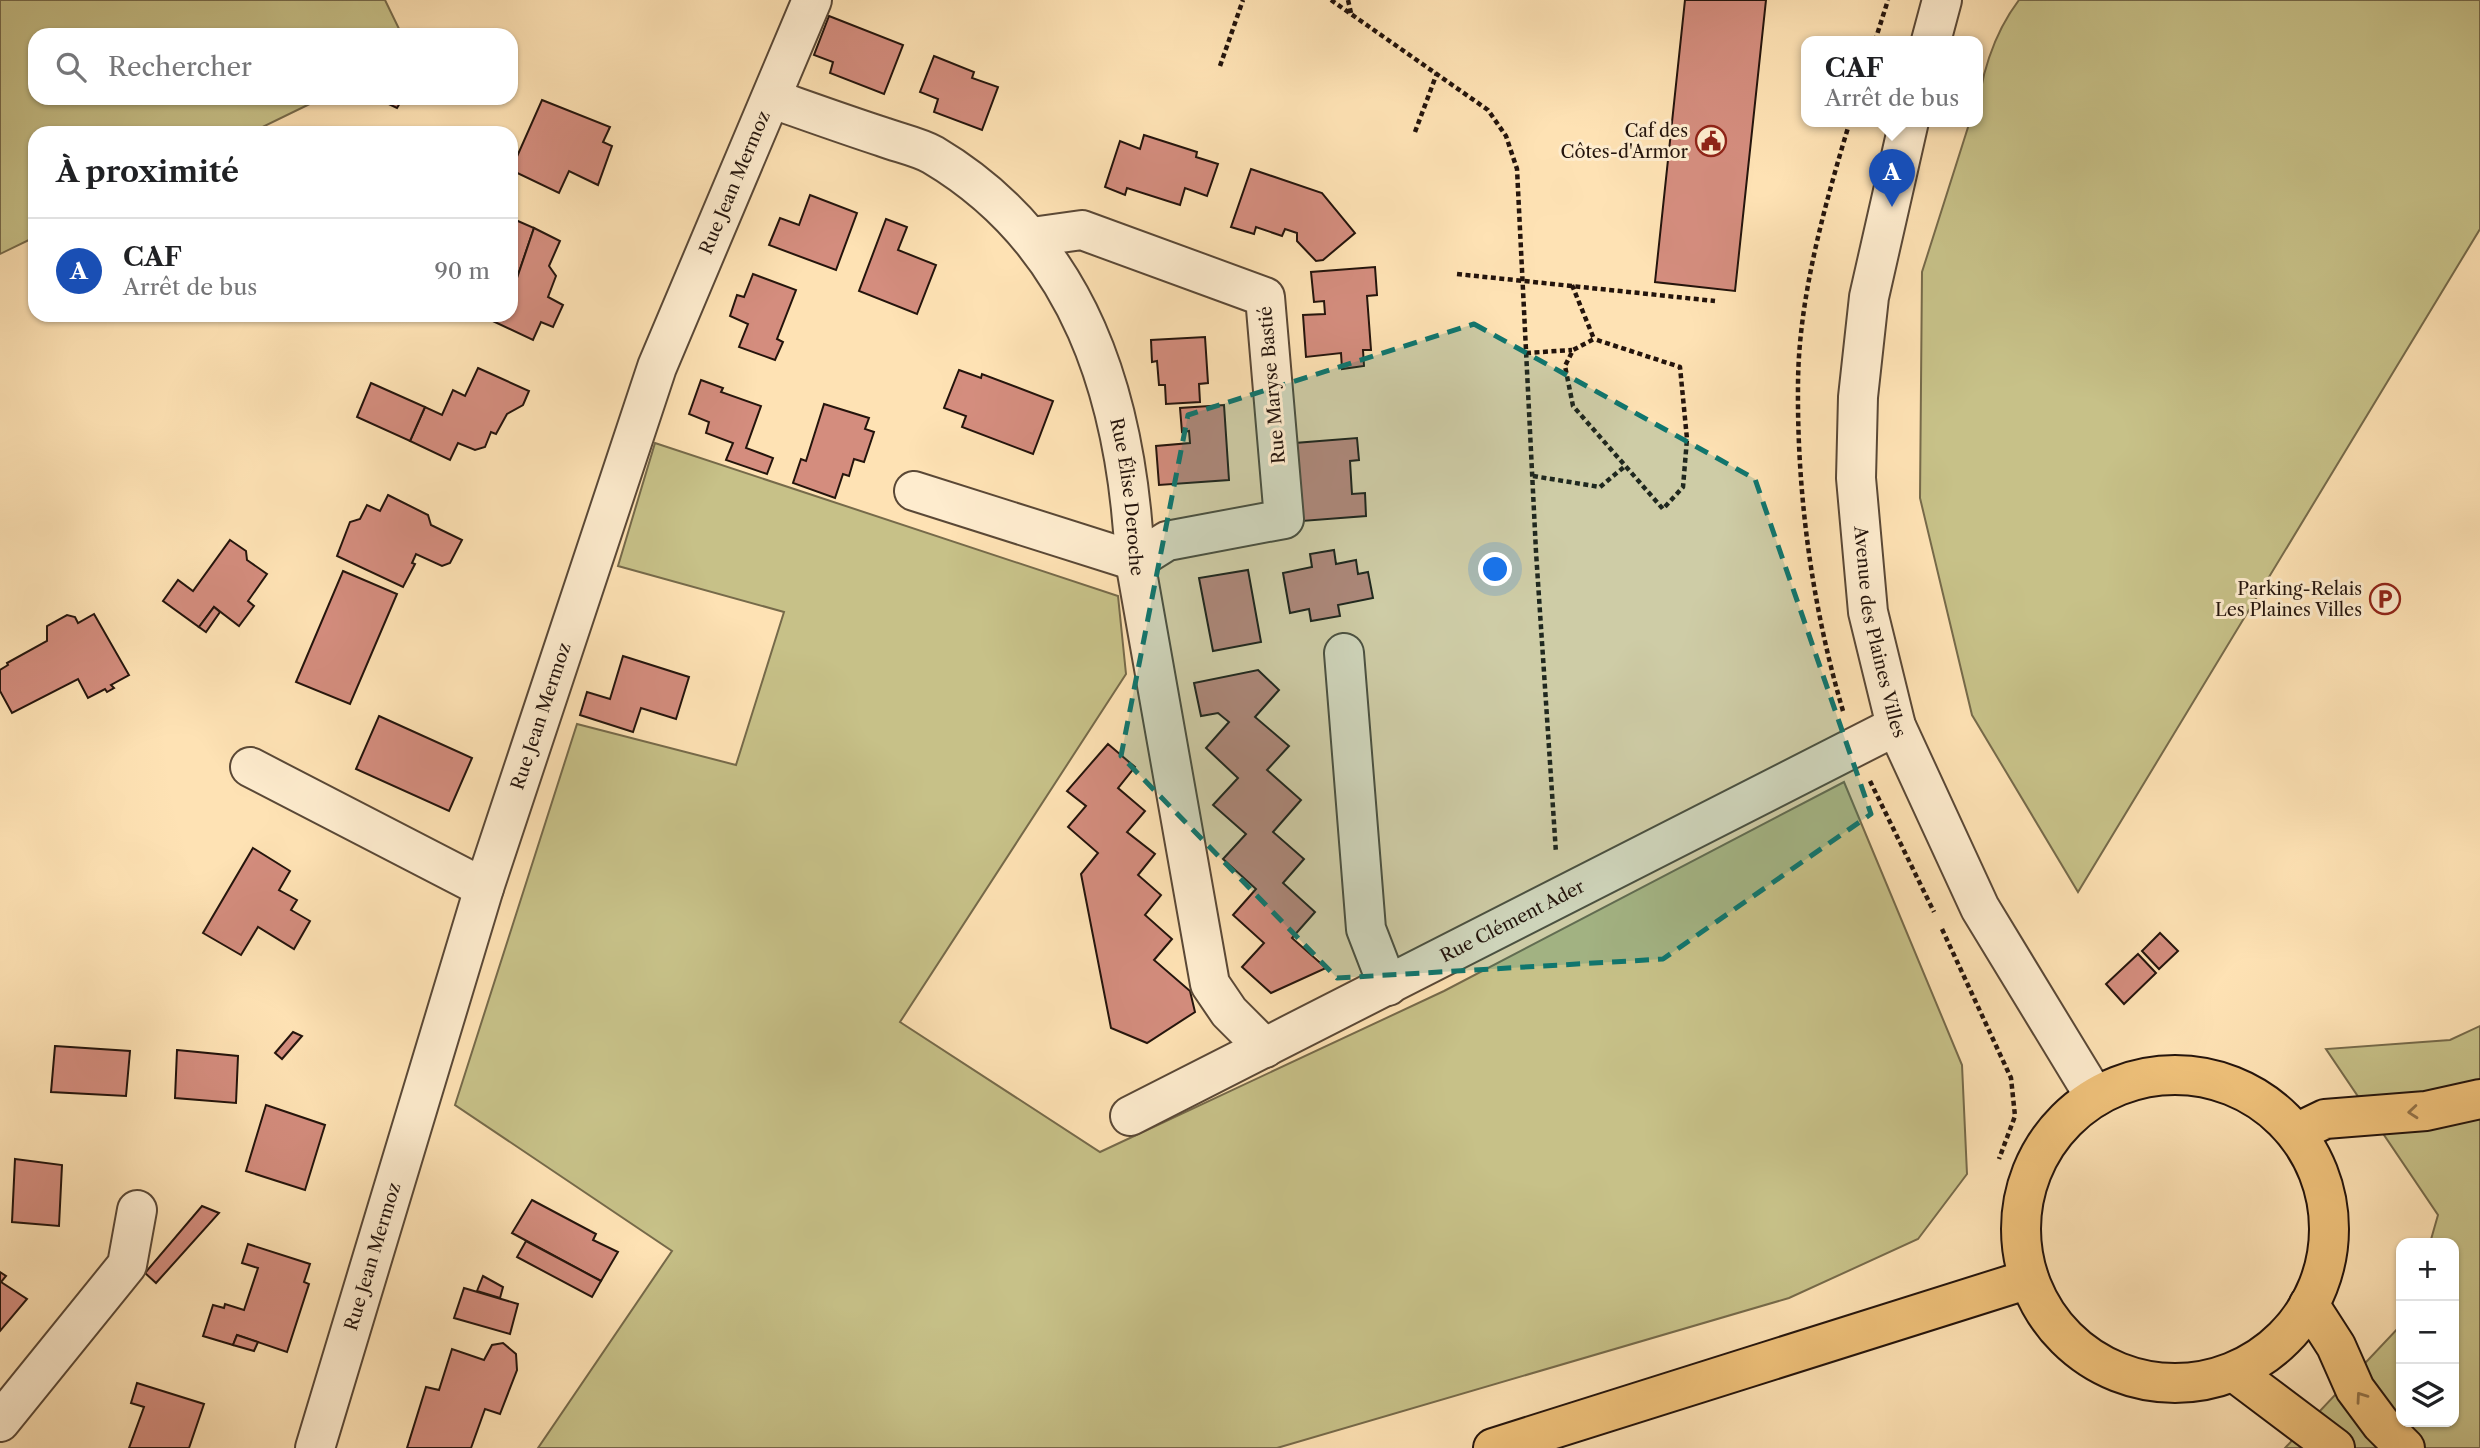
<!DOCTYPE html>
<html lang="fr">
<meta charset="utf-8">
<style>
body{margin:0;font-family:"Libre Caslon Text",serif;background:#f6f6f6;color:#202124}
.controls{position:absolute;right:21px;bottom:21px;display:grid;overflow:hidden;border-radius:14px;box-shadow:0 2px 5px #0004}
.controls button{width:63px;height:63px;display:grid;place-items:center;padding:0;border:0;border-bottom:2px solid #e0e0e0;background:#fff;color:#202124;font:35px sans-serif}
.you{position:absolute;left:1496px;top:570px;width:24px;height:24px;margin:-18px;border:5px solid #fff;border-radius:50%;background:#1a73e8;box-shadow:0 0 0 10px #1a73e833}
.badge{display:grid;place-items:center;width:46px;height:46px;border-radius:50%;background:#8f2418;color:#fff;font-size:23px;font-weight:700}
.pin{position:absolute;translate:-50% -58px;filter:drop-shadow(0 2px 4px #0008)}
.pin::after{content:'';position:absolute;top:37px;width:24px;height:21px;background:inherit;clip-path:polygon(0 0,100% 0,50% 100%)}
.popup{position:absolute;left:1801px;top:36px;width:182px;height:91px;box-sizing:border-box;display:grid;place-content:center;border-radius:14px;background:#fff;filter:drop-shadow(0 2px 5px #0005);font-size:23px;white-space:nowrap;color:#757577}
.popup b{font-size:26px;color:#202124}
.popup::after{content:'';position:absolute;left:50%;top:100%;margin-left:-14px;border:14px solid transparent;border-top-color:#fff}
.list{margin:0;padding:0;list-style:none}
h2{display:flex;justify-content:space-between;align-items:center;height:91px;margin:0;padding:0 28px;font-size:30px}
h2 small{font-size:23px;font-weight:400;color:#757577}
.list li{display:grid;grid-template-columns:46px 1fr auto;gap:21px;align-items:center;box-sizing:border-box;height:105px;padding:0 28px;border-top:2px solid #e0e0e0}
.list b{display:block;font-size:26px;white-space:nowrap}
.list p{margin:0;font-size:23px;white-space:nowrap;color:#757577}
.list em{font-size:23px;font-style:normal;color:#757577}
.icon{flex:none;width:38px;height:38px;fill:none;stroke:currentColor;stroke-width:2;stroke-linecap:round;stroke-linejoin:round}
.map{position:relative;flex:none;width:2480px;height:1448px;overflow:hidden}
.search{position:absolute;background:#fff;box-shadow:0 2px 5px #0004;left:28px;top:28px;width:490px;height:77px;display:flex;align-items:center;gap:18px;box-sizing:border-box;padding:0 24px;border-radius:21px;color:#757577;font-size:26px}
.panel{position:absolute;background:#fff;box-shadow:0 2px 5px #0004;left:28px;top:126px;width:490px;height:196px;border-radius:21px}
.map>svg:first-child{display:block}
.green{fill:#c7c188;stroke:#766a4a;stroke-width:2}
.building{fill:#d48d7e;stroke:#24140c;stroke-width:2}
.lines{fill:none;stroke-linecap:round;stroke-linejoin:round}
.minor-casing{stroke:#5a4836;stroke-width:42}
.major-casing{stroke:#24140c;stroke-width:42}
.highway-casing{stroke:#24140c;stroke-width:42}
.path{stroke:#24140c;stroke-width:4.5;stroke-dasharray:5 3.5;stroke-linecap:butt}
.minor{stroke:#feecce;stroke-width:38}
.major{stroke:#efc17a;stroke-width:38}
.highway{stroke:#efc17a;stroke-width:38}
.oneway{stroke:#947348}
.marked{fill:#0f766e;fill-opacity:0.2;stroke:#0f766e;stroke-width:5;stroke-dasharray:14 9;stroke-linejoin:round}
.labels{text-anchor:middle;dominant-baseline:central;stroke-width:6;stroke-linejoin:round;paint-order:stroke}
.poi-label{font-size:18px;fill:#24140c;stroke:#feecce;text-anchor:end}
.street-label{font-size:18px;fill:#24140c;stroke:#feecce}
</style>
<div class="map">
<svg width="2480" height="1448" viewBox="0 0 2480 1448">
<rect width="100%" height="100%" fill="#fee2b4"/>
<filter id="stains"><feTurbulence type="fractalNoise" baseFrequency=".00286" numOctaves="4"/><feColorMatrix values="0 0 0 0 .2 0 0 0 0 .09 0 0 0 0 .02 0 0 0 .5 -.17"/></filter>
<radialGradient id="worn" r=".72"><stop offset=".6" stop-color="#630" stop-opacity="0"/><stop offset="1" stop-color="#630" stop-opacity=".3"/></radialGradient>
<g class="green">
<polygon points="0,0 385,0 402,35 35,35 35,98 322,98 250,133 35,133 35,237 0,254"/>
<path d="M2019,0H2480V229L2078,892L1972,715L1920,498L1922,272L1970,121H1978C1978,80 1994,33 2019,0Z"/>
<polygon points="655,443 1118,596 1126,674 900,1022 1100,1152 1444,991 1844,782 1962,1065 1967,1174 1918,1239 1789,1298 1277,1448 538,1448 672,1251 455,1105 577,724 736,765 784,612 618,566"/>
<polygon points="2480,1026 2480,1448 2285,1448 2401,1325 2401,1422 2454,1422 2454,1243 2430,1243 2438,1215 2326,1049 2450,1040"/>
</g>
<g class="building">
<polygon points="1685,0 1766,0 1735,291 1655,282"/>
<polygon points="829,16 903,45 884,94 830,73 833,62 814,55"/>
<polygon points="934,56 974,72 972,78 998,87 982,130 934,112 938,99 920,92"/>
<polygon points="376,98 403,98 397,108"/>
<polygon points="542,100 610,127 603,142 612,146 598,185 569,171 559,193 511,170"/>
<polygon points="1144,135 1197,152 1196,157 1218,164 1207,196 1185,188 1180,205 1127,188 1125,195 1105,187 1120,141 1140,149"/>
<polygon points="1251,169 1322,193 1355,233 1323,260 1316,261 1297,241 1297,233 1285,229 1282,236 1256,227 1254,234 1231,227"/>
<polygon points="810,195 857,213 836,270 769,245 780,218 799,225"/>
<polygon points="511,218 534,228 517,278 511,274"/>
<polygon points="886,219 907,227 898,250 936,265 917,314 859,291"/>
<polygon points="534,228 560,241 549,266 556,276 548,297 563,305 553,327 541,322 533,340 480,315 511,315 511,274 517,278"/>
<polygon points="1375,267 1377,295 1367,296 1371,350 1363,350 1364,366 1342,369 1341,353 1306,357 1303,315 1325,314 1324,301 1314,302 1311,272"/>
<polygon points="753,274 796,290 777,339 783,342 775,360 739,347 748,324 730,316 737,295 744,297"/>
<polygon points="1205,337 1208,383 1199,384 1200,402 1166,404 1165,385 1159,385 1157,361 1152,362 1151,340"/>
<polygon points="478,368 529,391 523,405 507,414 496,434 491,432 485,447 475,450 458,443 450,460 410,441 425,407 442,415 453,390 465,396"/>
<polygon points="959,370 981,378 982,374 1053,401 1033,454 962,427 966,416 944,408"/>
<polygon points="701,380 723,388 721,392 761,406 746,448 773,458 767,474 726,460 733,443 706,433 709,422 689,414"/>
<polygon points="371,383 425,407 410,441 357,417"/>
<polygon points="824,404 869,418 865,429 874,432 864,462 854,459 849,476 843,474 835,498 793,483 801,459 806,461"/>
<polygon points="1224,405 1229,480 1159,485 1156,446 1190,443 1189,431 1182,432 1180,408"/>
<polygon points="1357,438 1359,460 1350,461 1352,494 1365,493 1366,516 1302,521 1295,443"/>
<polygon points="388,495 428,515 431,525 462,540 450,563 442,566 416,554 412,563 415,564 403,587 337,556 350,522 360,519 367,505 380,511"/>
<polygon points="230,540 246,551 247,560 267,574 248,601 254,606 239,626 214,607 199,627 163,601 178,580 193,591"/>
<polygon points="1334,550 1336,564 1356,560 1358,574 1368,572 1373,598 1338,605 1340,616 1311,621 1309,609 1290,613 1283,573 1312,567 1310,554"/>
<polygon points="1248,570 1261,642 1213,651 1199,578"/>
<polygon points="343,571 397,594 350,704 296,682"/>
<polygon points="214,607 220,612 206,632 199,627"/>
<polygon points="94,614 129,675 111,685 114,688 107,692 105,689 88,698 78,679 12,713 0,691 0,670 8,665 7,663 47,641 47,626 67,615 75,617 78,623"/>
<polygon points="623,656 689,677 676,719 641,708 633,732 580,715 587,692 610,699"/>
<polygon points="1258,670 1279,690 1255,717 1289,746 1267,770 1301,800 1273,832 1304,859 1283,883 1315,912 1292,938 1326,968 1271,993 1242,967 1264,943 1233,915 1256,889 1223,859 1246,834 1213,805 1238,778 1206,748 1229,722 1218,713 1201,716 1194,683"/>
<polygon points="379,716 472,758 449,811 356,769"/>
<polygon points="1108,744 1135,767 1118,788 1145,811 1127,832 1155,854 1138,875 1161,895 1145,915 1172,939 1154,960 1190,991 1195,1012 1147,1043 1111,1028 1081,874 1098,853 1068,827 1086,806 1067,791"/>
<polygon points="253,848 290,871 279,890 297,900 291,910 310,921 294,949 258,927 241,955 203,933"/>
<polygon points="2160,933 2178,951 2159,969 2142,951"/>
<polygon points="2138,954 2156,973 2124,1004 2106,984"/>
<polygon points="293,1032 302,1036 282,1059 275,1053"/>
<polygon points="55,1046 130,1051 126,1096 51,1092"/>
<polygon points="177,1050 238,1056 236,1103 175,1098"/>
<polygon points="266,1105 325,1125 305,1190 246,1171"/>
<polygon points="15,1159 62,1165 59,1226 12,1222"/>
<polygon points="532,1200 596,1234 593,1240 618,1252 601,1281 512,1233"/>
<polygon points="202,1206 219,1213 156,1283 145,1273"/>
<polygon points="526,1241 601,1281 592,1297 517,1257"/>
<polygon points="248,1244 310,1264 304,1282 309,1284 287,1352 237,1335 233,1345 203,1336 213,1305 224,1308 225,1304 244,1310 258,1268 242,1263"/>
<polygon points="0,1272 6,1276 1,1282 27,1299 0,1331"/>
<polygon points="483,1276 503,1287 500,1298 477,1291"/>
<polygon points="464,1288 518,1304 510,1334 454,1318"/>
<polygon points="237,1335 258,1342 254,1351 233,1345"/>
<polygon points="503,1343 516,1354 517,1370 500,1414 485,1409 471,1448 407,1448 426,1387 439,1390 452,1349 484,1360 492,1345"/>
<polygon points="137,1383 204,1404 189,1448 129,1448 144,1407 131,1403"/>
</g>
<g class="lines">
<g class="minor-casing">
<g id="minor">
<polyline points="1931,41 1942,0"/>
<path id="s1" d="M773,99C810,112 846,125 883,137C899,143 919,147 933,155C1081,243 1127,398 1135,561L1210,984L1229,1012L1265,1048"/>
<path id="s2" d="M1909,121L1869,297L1858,397L1856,478L1868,612L1896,726L1980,908L2095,1097"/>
<polyline points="914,491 1135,561 1167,541 1284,519 1265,297 1082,230 1032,237"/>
<polyline points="1344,653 1366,929 1388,986"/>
<polyline points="250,767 484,888"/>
<path id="s3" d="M1130,1116L1896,726"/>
<polyline points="0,1422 127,1265 137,1210"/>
<path id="s4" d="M315,1448L484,888L657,367L812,0"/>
</g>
</g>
<g class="major-casing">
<g id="major">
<circle cx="2175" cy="1229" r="154"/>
<polyline points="2309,1304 2336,1346 2355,1389 2381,1424 2405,1448"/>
<polyline points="2238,1375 2335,1448"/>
<polyline points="1493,1448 2029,1279"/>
</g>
</g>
<g class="highway-casing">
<polyline id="highway" points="2296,1133 2325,1119 2426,1111 2480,1099"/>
</g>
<g class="path">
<polyline points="1331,0 1488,110 1506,136 1517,169 1536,552 1556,853"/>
<polyline points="1348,0 1351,13"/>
<polyline points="1875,41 1888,0"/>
<polyline points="1220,66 1243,0"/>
<polyline points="1415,132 1437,73"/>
<polyline points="1457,274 1715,301"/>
<polyline points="1572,285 1594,339 1573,350 1565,366 1573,406 1663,509 1683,487 1687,439 1680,367 1594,339"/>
<polyline points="1526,353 1572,350"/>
<polyline points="1533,476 1600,487 1624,467"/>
<path d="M1843,711C1812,606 1797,495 1798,386C1798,299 1825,204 1850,121"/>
<polyline points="1870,781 1934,912"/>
<polyline points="1942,929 2011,1078 2015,1116 1999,1159"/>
</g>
<use href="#minor" class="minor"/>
<use href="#major" class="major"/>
<use href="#highway" class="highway"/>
</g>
<defs><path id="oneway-chevron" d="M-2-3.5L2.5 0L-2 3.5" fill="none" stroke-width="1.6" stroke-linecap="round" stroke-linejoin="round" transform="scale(1.75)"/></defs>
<g class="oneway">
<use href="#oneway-chevron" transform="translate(2413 1112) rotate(175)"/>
<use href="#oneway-chevron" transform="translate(2361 1397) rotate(-125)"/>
</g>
<path class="marked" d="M1474,324L1755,479L1871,814L1663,959L1337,978L1121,756L1188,415Z"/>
<defs>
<g id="civic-ring" transform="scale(1.575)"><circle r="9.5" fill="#feecce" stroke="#8f2418" stroke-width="1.5"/><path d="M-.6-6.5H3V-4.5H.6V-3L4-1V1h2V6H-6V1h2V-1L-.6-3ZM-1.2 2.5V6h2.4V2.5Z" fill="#8f2418"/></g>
<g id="parking-ring" transform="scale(1.575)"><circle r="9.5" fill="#feecce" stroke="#8f2418" stroke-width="1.5"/><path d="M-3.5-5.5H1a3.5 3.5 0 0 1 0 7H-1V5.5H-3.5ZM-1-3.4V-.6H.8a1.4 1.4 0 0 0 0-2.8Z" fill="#8f2418"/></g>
</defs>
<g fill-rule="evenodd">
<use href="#civic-ring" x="1711" y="141"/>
<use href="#parking-ring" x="2385" y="599"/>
</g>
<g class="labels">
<g class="poi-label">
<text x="1688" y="131">Caf des<tspan x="1688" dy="21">Côtes-d'Armor</tspan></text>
<text x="2362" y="589">Parking-Relais<tspan x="2362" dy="21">Les Plaines Villes</tspan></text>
</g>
<g class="street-label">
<text stroke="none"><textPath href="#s4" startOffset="1334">Rue Jean Mermoz</textPath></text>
<text transform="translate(1272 385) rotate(-95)">Rue Maryse Bastié</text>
<text stroke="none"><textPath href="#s1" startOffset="579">Rue Élise Deroche</textPath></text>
<text stroke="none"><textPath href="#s2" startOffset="518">Avenue des Plaines Villes</textPath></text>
<text stroke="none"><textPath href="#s4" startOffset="766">Rue Jean Mermoz</textPath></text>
<text stroke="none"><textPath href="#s3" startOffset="429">Rue Clément Ader</textPath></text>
<text stroke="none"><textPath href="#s4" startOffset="200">Rue Jean Mermoz</textPath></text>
</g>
</g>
<rect width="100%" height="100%" filter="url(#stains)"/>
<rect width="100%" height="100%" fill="url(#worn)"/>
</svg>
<div class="controls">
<button>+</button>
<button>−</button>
<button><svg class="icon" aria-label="layers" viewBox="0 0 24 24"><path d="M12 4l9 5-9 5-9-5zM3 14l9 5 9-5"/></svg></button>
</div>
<div class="you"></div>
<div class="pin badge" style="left:1892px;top:207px;background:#1a4fb4">A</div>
<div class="popup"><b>CAF</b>Arrêt de bus</div>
<div class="search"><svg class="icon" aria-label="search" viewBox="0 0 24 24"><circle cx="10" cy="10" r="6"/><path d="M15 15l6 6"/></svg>Rechercher</div>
<section class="panel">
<h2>À proximité<small></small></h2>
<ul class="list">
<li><span class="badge" style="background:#1a4fb4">A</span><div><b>CAF</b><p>Arrêt de bus</p></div><em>90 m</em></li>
</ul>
</section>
</div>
